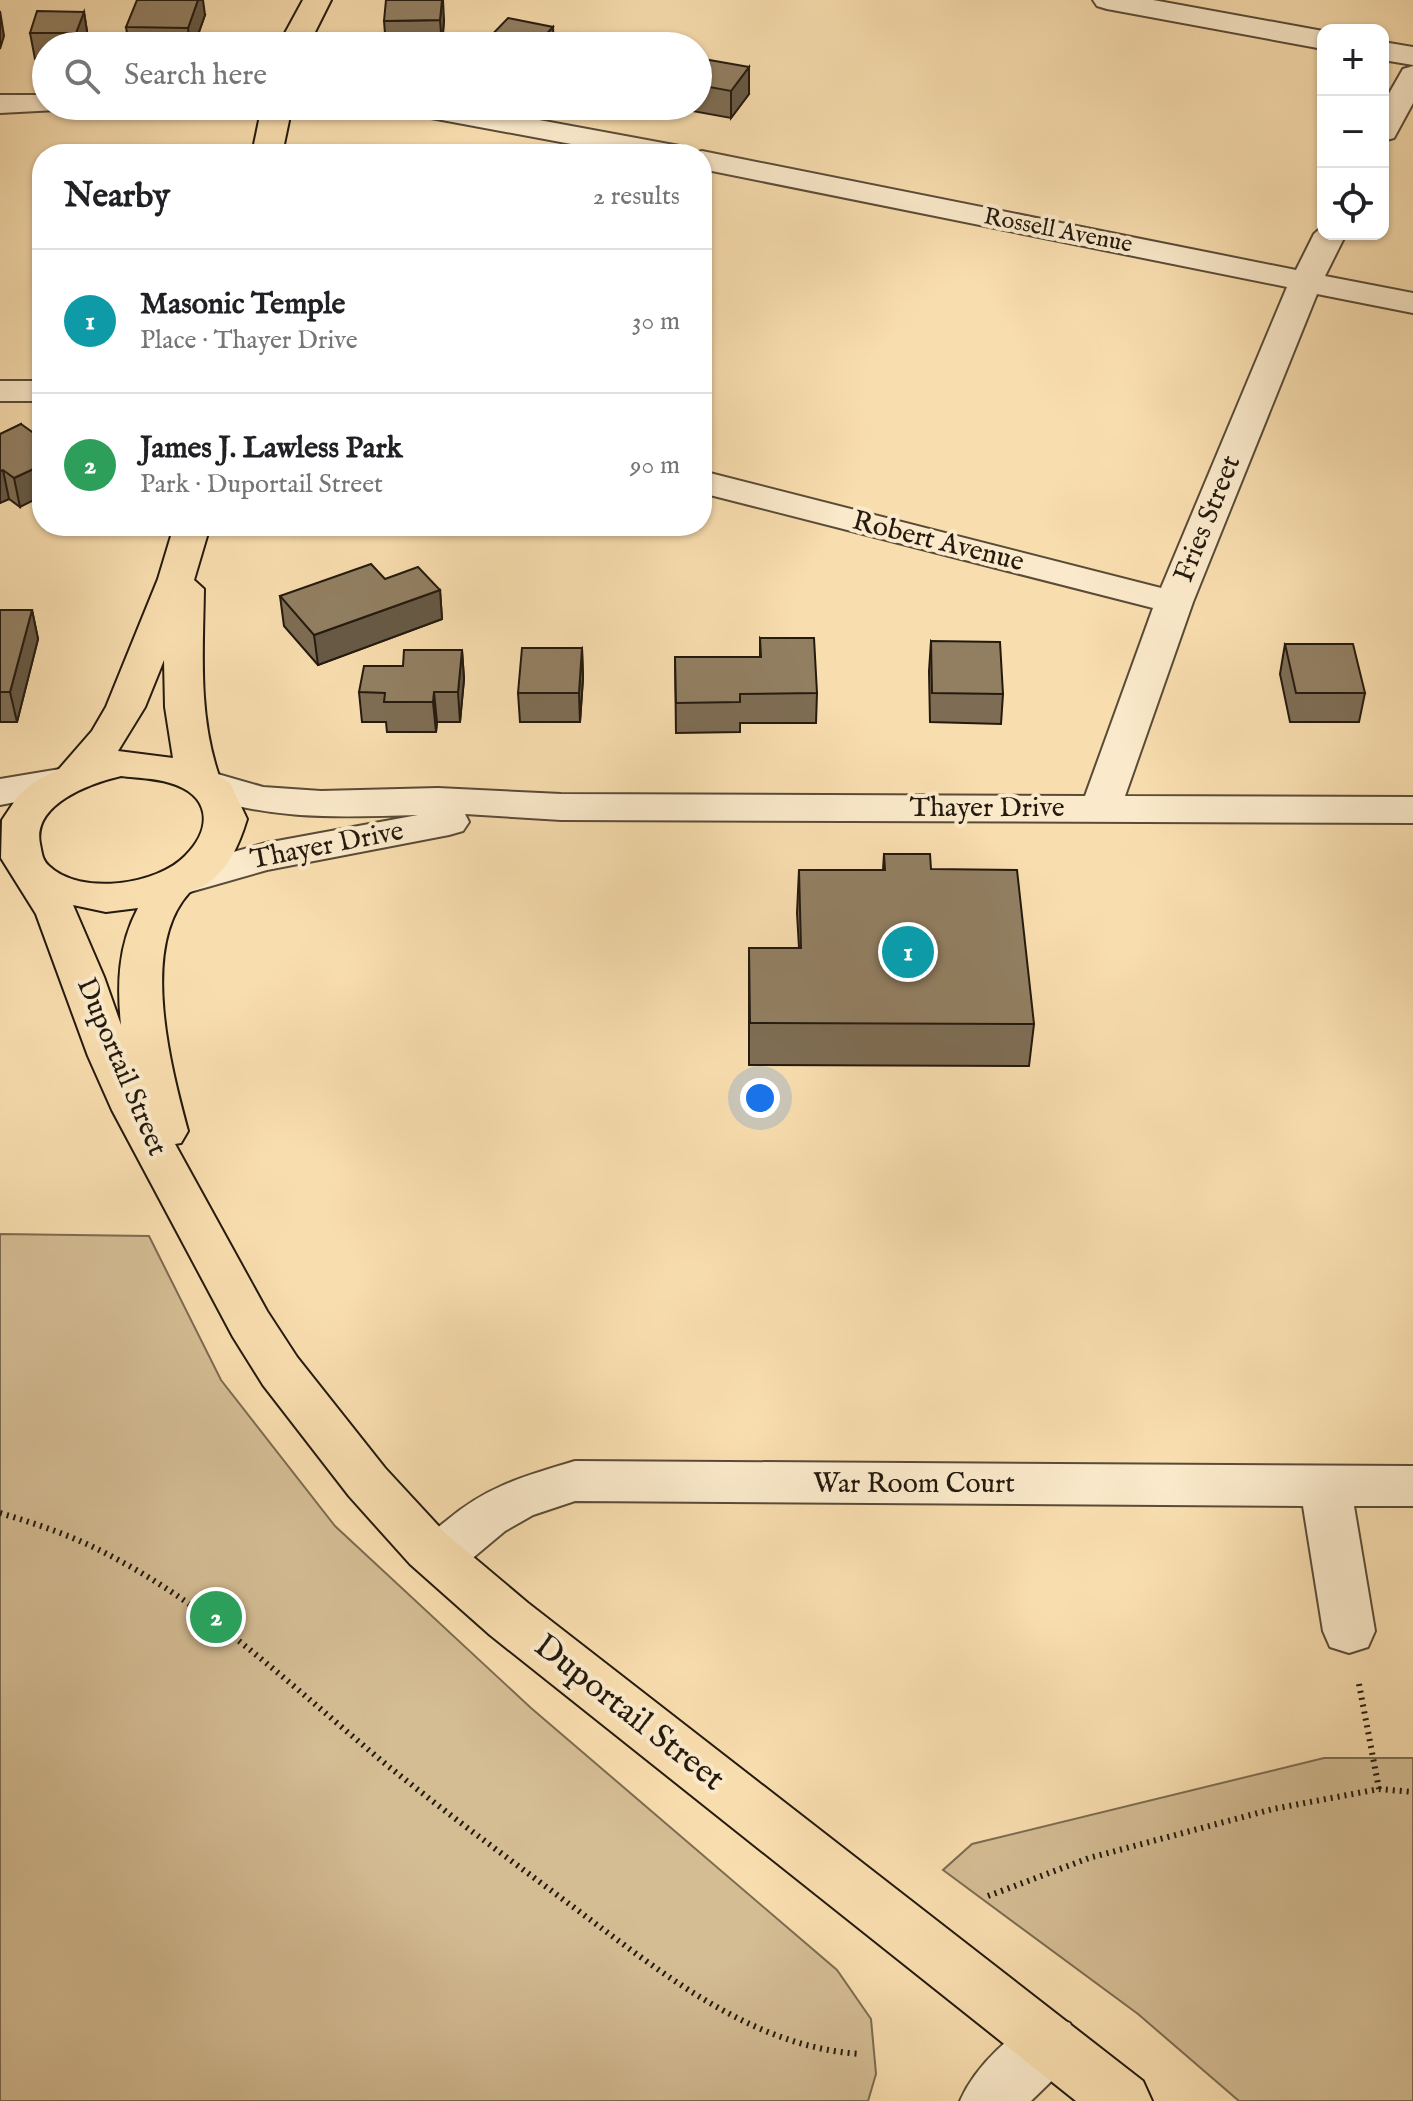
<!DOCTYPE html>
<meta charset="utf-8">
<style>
body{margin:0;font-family:"IM FELL English",serif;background:#f6f6f6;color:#202124}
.controls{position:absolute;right:24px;top:24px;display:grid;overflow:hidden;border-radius:16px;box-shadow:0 2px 6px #0004}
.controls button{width:72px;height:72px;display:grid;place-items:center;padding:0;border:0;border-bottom:2px solid #e0e0e0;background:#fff;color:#202124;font:40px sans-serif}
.you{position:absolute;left:760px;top:1098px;width:28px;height:28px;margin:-20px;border:6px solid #fff;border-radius:50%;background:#1a73e8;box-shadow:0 0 0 12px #1a73e833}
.badge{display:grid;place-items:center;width:52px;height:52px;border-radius:50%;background:#7c3aed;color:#fff;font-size:26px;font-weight:700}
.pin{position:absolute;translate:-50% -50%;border:4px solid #fff;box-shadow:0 2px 8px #0006}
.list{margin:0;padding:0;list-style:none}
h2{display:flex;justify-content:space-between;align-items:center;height:104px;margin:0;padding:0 32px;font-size:34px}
h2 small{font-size:26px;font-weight:400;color:#757577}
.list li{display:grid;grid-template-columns:52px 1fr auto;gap:24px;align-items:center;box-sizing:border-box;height:144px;padding:0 32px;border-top:2px solid #e0e0e0}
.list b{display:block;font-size:30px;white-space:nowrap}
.list p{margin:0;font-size:26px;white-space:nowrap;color:#757577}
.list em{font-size:26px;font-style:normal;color:#757577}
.icon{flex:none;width:44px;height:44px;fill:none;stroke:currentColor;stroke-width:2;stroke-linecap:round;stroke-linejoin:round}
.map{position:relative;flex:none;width:1413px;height:2101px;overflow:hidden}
.search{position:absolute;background:#fff;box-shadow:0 2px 6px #0004;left:32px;top:32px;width:680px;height:88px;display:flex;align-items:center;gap:20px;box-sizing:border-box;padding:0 28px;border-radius:44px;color:#757577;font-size:30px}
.panel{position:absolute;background:#fff;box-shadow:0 2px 6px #0004;left:32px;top:144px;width:680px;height:392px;border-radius:32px}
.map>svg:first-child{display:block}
.green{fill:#d4bc93;stroke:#7c6b51;stroke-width:2}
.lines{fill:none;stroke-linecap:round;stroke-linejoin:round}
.minor-casing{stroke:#594b37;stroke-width:4}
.major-casing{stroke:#241a0f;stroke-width:4}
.path{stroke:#241a0f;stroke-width:6;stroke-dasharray:2 5;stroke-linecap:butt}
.minor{fill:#fae9ca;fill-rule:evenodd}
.major{fill:#f8ddae;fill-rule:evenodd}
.wall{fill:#7e6d54;stroke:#241a0f;stroke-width:2}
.shaded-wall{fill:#665945;stroke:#241a0f;stroke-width:2}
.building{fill:#927f62;stroke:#241a0f;stroke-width:2}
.labels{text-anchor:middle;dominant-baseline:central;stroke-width:8;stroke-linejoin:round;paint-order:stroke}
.far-street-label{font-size:24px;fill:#241a0f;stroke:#fae9ca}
.street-label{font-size:28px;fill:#241a0f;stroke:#fae9ca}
.near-street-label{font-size:34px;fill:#241a0f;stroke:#fae9ca}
</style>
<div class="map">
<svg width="1413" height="2101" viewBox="0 0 1413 2101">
<rect width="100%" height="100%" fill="#f8ddae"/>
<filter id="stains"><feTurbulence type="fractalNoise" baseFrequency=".0025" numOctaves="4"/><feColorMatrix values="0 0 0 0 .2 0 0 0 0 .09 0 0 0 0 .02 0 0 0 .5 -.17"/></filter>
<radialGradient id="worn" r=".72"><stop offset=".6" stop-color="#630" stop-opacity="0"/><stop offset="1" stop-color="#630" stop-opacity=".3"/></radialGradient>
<g class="green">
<polygon points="0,1234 149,1236 221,1380 335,1526 531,1708 837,1970 871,2019 876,2074 868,2101 0,2101"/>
<polygon points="1324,1758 1413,1758 1413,2101 1239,2101 1138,2014 943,1870 972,1844"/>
</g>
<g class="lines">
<g class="minor-casing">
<g id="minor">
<polygon points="1093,0 1153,0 1323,31 1323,49 1107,9 1097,6"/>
<polygon points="1383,42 1413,47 1413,65 1383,60"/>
<polygon points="1413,66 1413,103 1394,138 1383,141 1383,104 1403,69"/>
<polygon points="0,95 46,95 46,106 60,106 57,110 0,113"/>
<polygon points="378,106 464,106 674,145 685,147 689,154 625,154 431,118 382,112"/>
<path d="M702,151L1296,270L1314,234L1323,226V234H1346L1325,276L1413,293V313L1317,294L1193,602L1125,796L1413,797V823L561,820L465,814L469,822L463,831L449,835L267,870L190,892L175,888L169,878L175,868L266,843L418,815C337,817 271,821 193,793L187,784L193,775L207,771L263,787L321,791L438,788L561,794L1085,796L1153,608L702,493V471L1161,588L1287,287L702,169V154H691Z"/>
<rect x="0" y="381" width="42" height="20"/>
<polygon points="60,769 74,773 80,782 74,791 0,805 0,779"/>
<path d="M575,1461L1413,1466V1506H1354L1375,1631L1368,1647L1349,1653L1330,1647L1323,1631L1303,1506L575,1501L533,1515L505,1531L456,1572L438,1578L420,1572L412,1557C420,1541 432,1532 446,1521C487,1486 525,1476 575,1461Z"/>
<path d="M1049,2015L1070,2023L1078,2043L1070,2063L1031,2101H960C975,2066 1014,2029 1049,2015Z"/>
</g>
</g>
<g class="major-casing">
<g id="major">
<polygon points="303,0 331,0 308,46 278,46"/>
<polygon points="262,106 292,106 282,154 252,154"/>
<path d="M174,526H210L194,580L204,589C203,653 198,715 219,776L230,783L247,819C239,845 229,869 205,885C200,888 193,889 189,893C139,948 171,1068 188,1131L181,1143L175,1144L267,1311L297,1357L385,1468L446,1534L528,1603L1143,2081L1152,2101H1076L490,1635L410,1564L349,1496L263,1385L233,1337L112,1110L88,1056L36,914L1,858L2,820L18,796L33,783L59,769L92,731L106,707L158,579ZM164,660L165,707L173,758L118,751L145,707ZM121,776C137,778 154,778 170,783C211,795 213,828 185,856C157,885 80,896 49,866C42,860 42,853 40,844C32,804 91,783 121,776ZM73,905L106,912L138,908C118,946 117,984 121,1025L104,977Z"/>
</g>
</g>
<g class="path">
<path d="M0,1513C37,1524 73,1536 107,1554C209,1606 294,1688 382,1761C447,1814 516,1864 584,1915C666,1976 754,2047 860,2054"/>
<polyline points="1359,1684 1379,1789"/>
<polyline points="988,1896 1089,1858 1273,1809 1379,1789 1413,1792"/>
</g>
<use href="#minor" class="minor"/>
<use href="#major" class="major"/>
</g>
<g class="wall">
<polygon points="84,12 88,38 85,46 46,46 46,59 35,59 30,33"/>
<polygon points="205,15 194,46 129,46 126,27"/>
<polygon points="444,20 442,46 386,46 384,21"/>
<polygon points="698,58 749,94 731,118 670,107 670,106 698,106"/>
<polygon points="21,424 20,507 9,499 0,503 0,434"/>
<polygon points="430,526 450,526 446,530"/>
<polygon points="385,579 440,590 442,619 318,665 284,626 280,596"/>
<polygon points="0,610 32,610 38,639 17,722 0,722"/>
<polygon points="760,638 817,693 816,723 740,723 740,732 676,733 675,657 760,657"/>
<polygon points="931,641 1003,694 1001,724 930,722 929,671"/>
<polygon points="1285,644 1365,693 1359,722 1290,722 1280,674"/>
<polygon points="582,648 583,678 580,722 520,722 518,693"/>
<polygon points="462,650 464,679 460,722 437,722 436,732 387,732 386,722 362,722 359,692 403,666"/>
<polygon points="884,854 931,869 1034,1024 1029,1066 749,1065 749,948 799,948 797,913 799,870 883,870"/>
</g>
<g class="shaded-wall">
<polygon points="198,0 203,0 205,15 194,46 190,46 188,28"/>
<polygon points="442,0 443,0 444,20 442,46 440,20"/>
<polygon points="0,11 4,36 0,49"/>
<polygon points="84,12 88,38 85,46 78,46 76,33"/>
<polygon points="553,27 554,46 535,46"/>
<polygon points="749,67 749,94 731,118 731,91"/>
<polygon points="42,465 42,496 20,507 14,478"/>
<polygon points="3,470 9,499 0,503 0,471"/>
<polygon points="440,590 442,619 318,665 314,635"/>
<polygon points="32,610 38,639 17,722 10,692"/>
<polygon points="582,648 583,678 580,722 579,693"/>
<polygon points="462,650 464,679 460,722 458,692"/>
<polygon points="434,692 437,722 436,732 433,702"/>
</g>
<g class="building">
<polygon points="137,0 198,0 188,28 126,27"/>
<polygon points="386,0 442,0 440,20 384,21"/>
<polygon points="37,11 84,12 76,33 30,33"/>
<polygon points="508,18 553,27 535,46 495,46 483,44"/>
<polygon points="590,37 639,46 582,46"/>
<polygon points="698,58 749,67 731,91 698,85"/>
<polygon points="21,424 42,439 42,465 14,478 3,470 0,471 0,434"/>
<polygon points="371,564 385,579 418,567 440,590 314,635 280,596"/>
<polygon points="0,610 32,610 10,692 0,692"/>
<polygon points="760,638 814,638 817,693 740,694 740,702 676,703 675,657 761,657"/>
<polygon points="931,641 1000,642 1003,694 932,693"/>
<polygon points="1285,644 1353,644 1365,693 1296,693"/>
<polygon points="522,648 582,648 579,693 518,693"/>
<polygon points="404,650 462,650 458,692 434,692 433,702 384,702 385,693 359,692 364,666 403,666"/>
<polygon points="884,854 930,854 931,869 1017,870 1034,1024 750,1023 749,948 801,948 799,870 885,870"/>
</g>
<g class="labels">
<g class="far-street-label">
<text transform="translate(1058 231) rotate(11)">Rossell Avenue</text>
</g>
<g class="street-label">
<text transform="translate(1208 519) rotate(-68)">Fries Street</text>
<text transform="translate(938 542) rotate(14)">Robert Avenue</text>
<text x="987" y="808">Thayer Drive</text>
<text transform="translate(327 846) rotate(-11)">Thayer Drive</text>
<text transform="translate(121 1067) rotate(67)">Duportail Street</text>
<text x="914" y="1484">War Room Court</text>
</g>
<g class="near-street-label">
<text transform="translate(629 1713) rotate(38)">Duportail Street</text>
</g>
</g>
<rect width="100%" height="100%" filter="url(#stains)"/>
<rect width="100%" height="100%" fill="url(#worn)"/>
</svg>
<div class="controls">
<button>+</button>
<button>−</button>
<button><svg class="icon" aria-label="locate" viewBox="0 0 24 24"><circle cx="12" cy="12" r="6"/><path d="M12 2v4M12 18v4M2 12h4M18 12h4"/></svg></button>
</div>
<div class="you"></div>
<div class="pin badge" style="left:908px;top:952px;background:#0f9aa8">1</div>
<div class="pin badge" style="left:216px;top:1617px;background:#2e9e5b">2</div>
<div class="search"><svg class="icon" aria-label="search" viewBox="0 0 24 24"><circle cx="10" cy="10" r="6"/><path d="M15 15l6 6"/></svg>Search here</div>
<section class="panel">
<h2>Nearby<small>2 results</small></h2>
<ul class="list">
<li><span class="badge" style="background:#0f9aa8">1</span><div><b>Masonic Temple</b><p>Place · Thayer Drive</p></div><em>30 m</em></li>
<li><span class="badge" style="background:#2e9e5b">2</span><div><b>James J. Lawless Park</b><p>Park · Duportail Street</p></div><em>90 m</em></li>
</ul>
</section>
</div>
